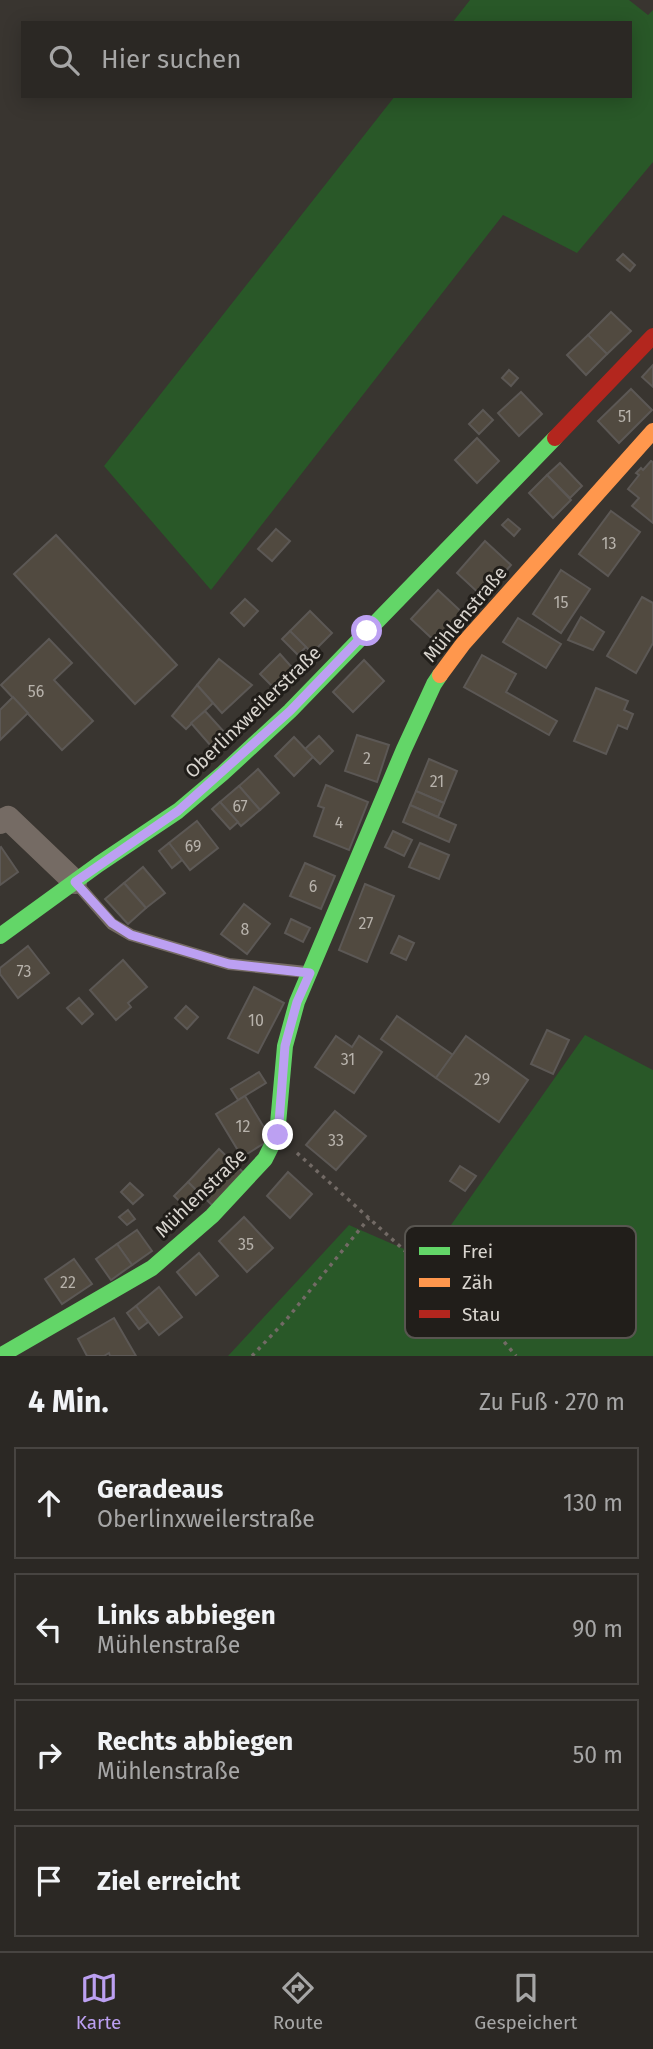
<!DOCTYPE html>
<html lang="de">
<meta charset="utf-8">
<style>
body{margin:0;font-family:"Fira Sans",sans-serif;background:#373431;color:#f1f3f6}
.stop{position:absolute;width:21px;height:21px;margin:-16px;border:5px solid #bca0f2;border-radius:50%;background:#fff}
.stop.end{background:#bca0f2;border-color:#fff;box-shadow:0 2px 7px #0008}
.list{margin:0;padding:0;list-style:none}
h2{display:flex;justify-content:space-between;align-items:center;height:91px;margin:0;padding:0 28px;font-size:30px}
h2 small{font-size:23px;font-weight:400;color:#a6a6a6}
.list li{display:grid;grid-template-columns:46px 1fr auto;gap:21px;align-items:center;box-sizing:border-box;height:112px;margin:0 14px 14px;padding:0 14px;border:2px solid #474441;border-radius:0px}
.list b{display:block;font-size:26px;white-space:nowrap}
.list p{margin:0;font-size:23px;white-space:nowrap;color:#a6a6a6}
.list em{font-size:23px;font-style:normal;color:#a6a6a6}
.icon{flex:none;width:38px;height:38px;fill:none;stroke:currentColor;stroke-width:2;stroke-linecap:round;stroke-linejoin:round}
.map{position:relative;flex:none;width:653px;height:1356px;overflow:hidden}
.search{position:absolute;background:#2b2824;box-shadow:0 4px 18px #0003;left:21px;right:21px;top:21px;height:77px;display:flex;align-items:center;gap:18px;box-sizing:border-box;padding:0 24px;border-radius:0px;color:#a6a6a6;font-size:26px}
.sheet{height:595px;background:#2b2824}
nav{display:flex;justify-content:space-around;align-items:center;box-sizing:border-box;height:98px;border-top:2px solid #474441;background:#2b2824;font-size:19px;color:#a6a6a6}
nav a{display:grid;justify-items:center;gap:4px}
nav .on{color:#bca0f2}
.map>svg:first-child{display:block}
.green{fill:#295828}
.building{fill:#514a40;stroke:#5c5855;stroke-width:2}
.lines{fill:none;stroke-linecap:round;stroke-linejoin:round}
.path{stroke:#726a65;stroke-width:3.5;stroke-dasharray:3.5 5;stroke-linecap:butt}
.lane{stroke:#756b64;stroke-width:12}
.street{stroke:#756b64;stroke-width:24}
.fast{stroke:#63d668;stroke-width:16}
.slow{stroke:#ff974d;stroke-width:16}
.jam{stroke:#b3261e;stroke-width:16}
.route{stroke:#bca0f2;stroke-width:9}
.labels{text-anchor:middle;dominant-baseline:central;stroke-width:6;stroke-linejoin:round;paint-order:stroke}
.number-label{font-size:16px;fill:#b7b2ab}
.street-label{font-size:19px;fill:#d9d5cf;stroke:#211e1a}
.key{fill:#211e1a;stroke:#585550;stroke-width:2}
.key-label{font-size:19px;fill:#d9d5cf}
</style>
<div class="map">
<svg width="653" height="1356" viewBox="0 0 653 1356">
<rect width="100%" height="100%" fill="#393530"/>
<g class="green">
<polygon points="470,0 629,0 648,15 653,10 653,162 577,253 503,215 211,590 104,466 395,96 630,96 630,23 452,23"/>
<polygon points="585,1035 653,1070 653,1356 228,1356 349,1225 427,1259"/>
</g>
<g class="building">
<polygon points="623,254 635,265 630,271 617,260"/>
<polygon points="611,312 631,331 607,354 588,335"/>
<polygon points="588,335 607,354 586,375 567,355"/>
<polygon points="653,365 653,387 642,377"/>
<polygon points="509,370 518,378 511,386 502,378"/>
<polygon points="631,389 652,410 619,443 598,421"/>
<polygon points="521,392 542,414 519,436 498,413"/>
<polygon points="483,410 493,420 479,434 469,424"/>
<polygon points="477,438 499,461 477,483 455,460"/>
<polygon points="651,461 653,462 653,523 632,506 639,498 628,489 639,475 636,473 641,468 643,470"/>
<polygon points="560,463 582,486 570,498 547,475"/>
<polygon points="547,475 571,500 553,518 529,493"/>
<polygon points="611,511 640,532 608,576 579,554"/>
<polygon points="508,519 520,529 514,536 502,525"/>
<polygon points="276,529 290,541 272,561 258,549"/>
<polygon points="56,535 177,665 135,704 14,574"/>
<polygon points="485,541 511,565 483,597 457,573"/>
<polygon points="561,570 590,589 561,633 533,614"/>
<polygon points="438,590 467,617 440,646 411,619"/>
<polygon points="642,597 653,603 653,643 636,673 607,656"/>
<polygon points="245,599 258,611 244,626 231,613"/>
<polygon points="310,611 332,633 312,653 290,631"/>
<polygon points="581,617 604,632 593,650 568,640"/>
<polygon points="518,618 561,644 546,668 503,642"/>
<polygon points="290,631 306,647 298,655 282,639"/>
<polygon points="49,639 72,663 54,680 93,721 62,750 1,685"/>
<polygon points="280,654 296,672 277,691 260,674"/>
<polygon points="482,655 516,674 506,692 557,721 549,735 464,687"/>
<polygon points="219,659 252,685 222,713 197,685"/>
<polygon points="364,660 384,681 353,712 333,692"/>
<polygon points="197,685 213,703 186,729 172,716"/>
<polygon points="596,688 628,701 624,710 633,714 627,729 618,725 606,754 574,741"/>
<polygon points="13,697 28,713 0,740 0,710"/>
<polygon points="205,711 225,733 211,746 191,723"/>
<polygon points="357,735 389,745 377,782 345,771"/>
<polygon points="319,736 333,751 320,764 305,749"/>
<polygon points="294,737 313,757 294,776 275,756"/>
<polygon points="429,759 457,771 444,803 416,791"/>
<polygon points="258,769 279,793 260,810 239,786"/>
<polygon points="326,785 368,802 349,850 314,836 324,808 318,806"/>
<polygon points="239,786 260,810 241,826 220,802"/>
<polygon points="416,791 444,803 438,817 410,805"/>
<polygon points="220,802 238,822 230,829 212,809"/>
<polygon points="410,805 456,825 449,842 403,822"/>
<polygon points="197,821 218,848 190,870 169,843"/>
<polygon points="393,831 412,840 404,856 385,847"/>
<polygon points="169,843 182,860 172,868 159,851"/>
<polygon points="420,843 449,855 439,879 409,867"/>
<polygon points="1,847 18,872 0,885 0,848"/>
<polygon points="305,863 335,876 321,909 290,896"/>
<polygon points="143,867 165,893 146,908 124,883"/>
<polygon points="124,883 146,908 128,924 105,899"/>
<polygon points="365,884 394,896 367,962 339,950"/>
<polygon points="244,904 270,924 247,954 221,934"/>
<polygon points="291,919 310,928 303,942 285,933"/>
<polygon points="399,936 414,943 406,960 391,953"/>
<polygon points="28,946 49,973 18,998 0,974 0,968"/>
<polygon points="123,960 147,987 128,1003 131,1007 116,1020 90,990"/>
<polygon points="254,987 284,1003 258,1053 228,1038"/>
<polygon points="79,998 93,1014 82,1024 67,1008"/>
<polygon points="186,1006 198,1017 187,1029 175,1018"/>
<polygon points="397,1016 453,1055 436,1078 381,1039"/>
<polygon points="547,1030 569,1040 553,1074 531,1064"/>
<polygon points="336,1036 352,1047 359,1036 382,1052 354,1093 315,1067"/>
<polygon points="466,1036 528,1080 499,1122 436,1078"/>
<polygon points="259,1072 266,1083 238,1100 231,1089"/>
<polygon points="245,1096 271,1139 242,1157 216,1114"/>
<polygon points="335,1111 366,1136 336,1170 306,1145"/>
<polygon points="219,1149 244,1173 213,1206 188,1182"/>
<polygon points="460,1166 476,1176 465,1191 450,1181"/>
<polygon points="288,1172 312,1194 290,1218 267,1196"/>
<polygon points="188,1182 201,1195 188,1209 174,1196"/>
<polygon points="130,1183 143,1195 133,1204 121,1192"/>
<polygon points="128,1210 135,1219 127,1225 119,1217"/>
<polygon points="244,1217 273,1248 247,1272 219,1241"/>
<polygon points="137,1230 152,1251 132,1265 117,1244"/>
<polygon points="117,1244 132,1265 111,1280 96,1259"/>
<polygon points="199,1253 218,1276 196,1295 177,1272"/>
<polygon points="74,1259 92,1284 62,1304 45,1279"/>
<polygon points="159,1287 182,1317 159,1335 136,1306"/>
<polygon points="136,1306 148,1322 139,1329 127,1313"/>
<polygon points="114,1318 136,1356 110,1356 109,1353 104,1356 87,1356 78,1339"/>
</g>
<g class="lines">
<g class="path">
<polyline points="297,1153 500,1337 516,1356"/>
<polyline points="252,1356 286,1320 369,1218"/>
</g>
<polyline class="lane" points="77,884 112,924 131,935 229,964 306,972"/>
<polyline class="street" points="0,822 8,818 75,882"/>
<g class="fast">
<polyline points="0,936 99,864 178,811 223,773 290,711 555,438"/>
<polyline points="0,1356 152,1268 212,1216 265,1159 277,1135 285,1046 297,1002 404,749 434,684 440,675"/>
</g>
<polyline class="slow" points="440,675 463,644 653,431"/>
<polyline class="jam" points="555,438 653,336"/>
</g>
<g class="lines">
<polyline class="route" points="278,1135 285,1046 297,1002 310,973 229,964 131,935 112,923 75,882 178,811 290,711 367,631"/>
</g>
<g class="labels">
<g class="number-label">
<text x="625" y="416">51</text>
<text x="609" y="543">13</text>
<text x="561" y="602">15</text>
<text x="36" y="691">56</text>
<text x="367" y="758">2</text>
<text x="437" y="781">21</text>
<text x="240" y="806">67</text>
<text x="339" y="822">4</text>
<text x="193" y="846">69</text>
<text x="313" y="886">6</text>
<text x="366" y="923">27</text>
<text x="245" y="929">8</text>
<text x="24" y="971">73</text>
<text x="256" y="1020">10</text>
<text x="348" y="1059">31</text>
<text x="482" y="1079">29</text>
<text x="243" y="1126">12</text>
<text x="336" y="1140">33</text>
<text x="246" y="1244">35</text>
<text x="68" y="1282">22</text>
</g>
<g class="street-label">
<text transform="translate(465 614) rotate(-50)">Mühlenstraße</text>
<text transform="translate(253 712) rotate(-44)">Oberlinxweilerstraße</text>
<text transform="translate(201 1193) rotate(-44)">Mühlenstraße</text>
</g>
</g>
<rect x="405" y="1226" width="231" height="112" rx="10" class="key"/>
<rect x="419" y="1247" width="31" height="8" fill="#63d668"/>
<rect x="419" y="1278" width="31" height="9" fill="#ff974d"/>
<rect x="419" y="1310" width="31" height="8" fill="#b3261e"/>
<g class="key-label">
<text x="462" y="1258">Frei</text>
<text x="462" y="1289">Zäh</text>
<text x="462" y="1321">Stau</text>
</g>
</svg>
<div class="stop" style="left:367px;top:631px"></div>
<div class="stop end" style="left:278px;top:1135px"></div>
<div class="search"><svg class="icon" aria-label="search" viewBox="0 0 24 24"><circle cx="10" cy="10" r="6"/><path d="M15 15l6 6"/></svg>Hier suchen</div>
</div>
<section class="sheet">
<h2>4 Min.<small>Zu Fuß · 270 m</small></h2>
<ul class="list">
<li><svg class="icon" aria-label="ahead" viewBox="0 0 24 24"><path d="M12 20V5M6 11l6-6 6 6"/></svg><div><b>Geradeaus</b><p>Oberlinxweilerstraße</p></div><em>130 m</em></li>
<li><svg class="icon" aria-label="left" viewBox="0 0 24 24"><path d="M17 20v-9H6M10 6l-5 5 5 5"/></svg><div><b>Links abbiegen</b><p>Mühlenstraße</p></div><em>90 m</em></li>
<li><svg class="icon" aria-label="right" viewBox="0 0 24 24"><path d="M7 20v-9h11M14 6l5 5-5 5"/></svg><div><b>Rechts abbiegen</b><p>Mühlenstraße</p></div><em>50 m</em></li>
<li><svg class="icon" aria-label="arrive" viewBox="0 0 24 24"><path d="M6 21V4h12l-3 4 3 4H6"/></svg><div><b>Ziel erreicht</b></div></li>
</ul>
</section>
<nav>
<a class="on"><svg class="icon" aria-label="map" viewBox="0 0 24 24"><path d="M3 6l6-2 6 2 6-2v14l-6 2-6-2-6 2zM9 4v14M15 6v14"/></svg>Karte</a>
<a><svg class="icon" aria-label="directions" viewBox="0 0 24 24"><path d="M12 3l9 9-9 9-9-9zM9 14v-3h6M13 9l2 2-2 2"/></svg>Route</a>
<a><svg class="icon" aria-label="saved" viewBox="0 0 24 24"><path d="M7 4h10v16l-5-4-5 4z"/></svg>Gespeichert</a>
</nav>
